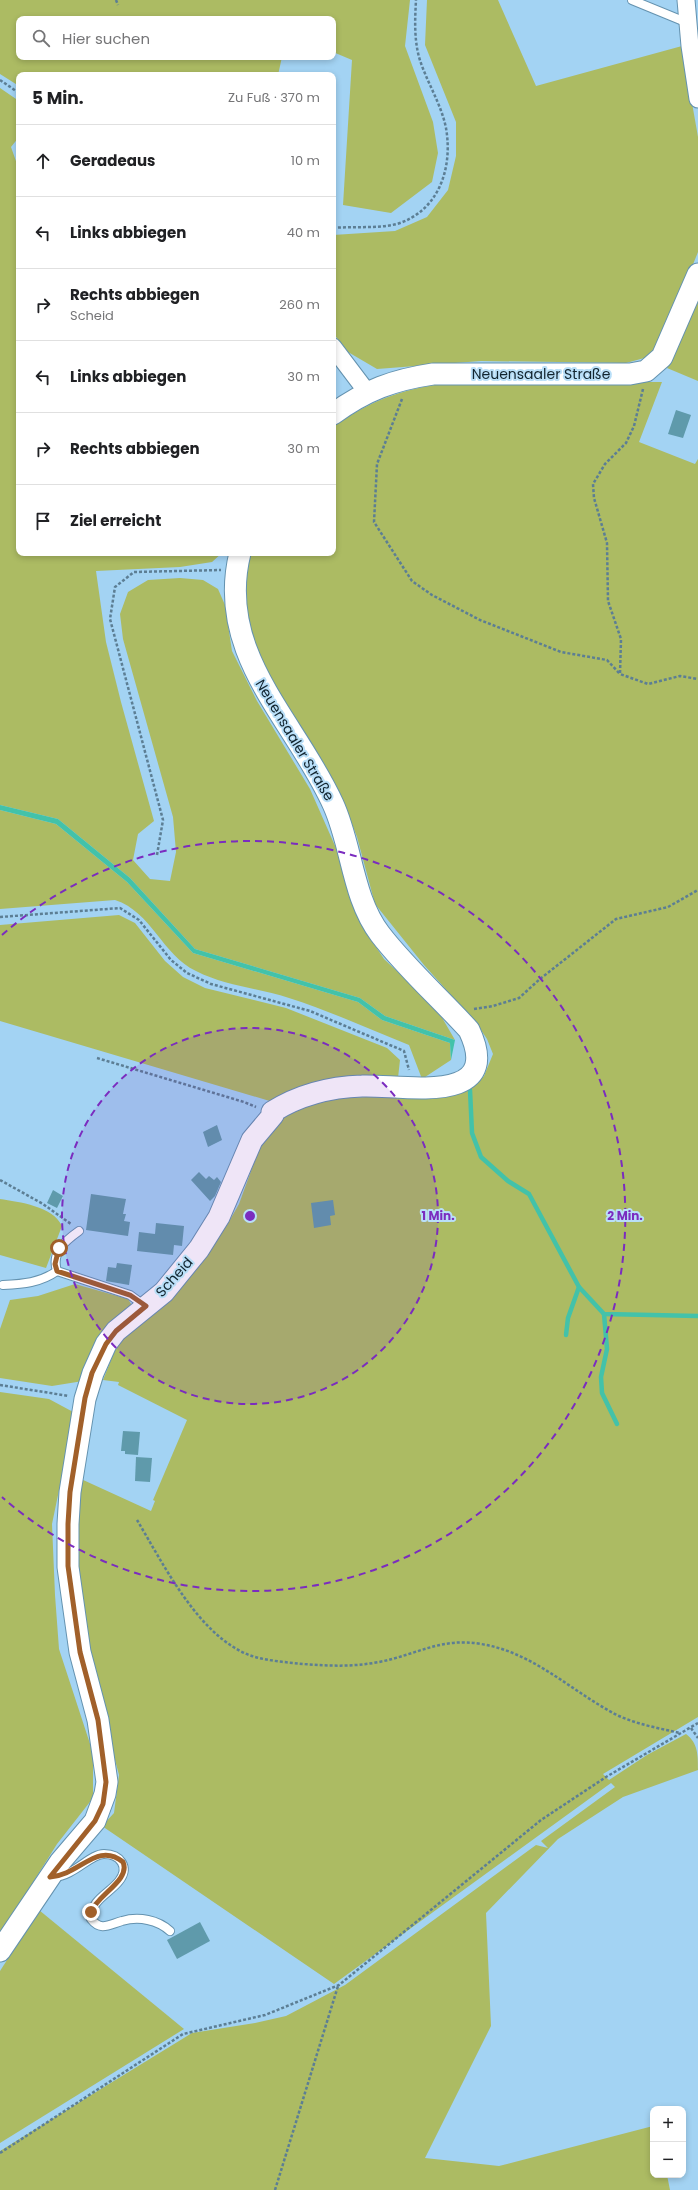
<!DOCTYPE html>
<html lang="de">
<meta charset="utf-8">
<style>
body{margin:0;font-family:Poppins,sans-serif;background:#f6f6f6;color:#202124}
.controls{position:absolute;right:12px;bottom:12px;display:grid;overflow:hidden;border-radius:8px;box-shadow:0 2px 6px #0003}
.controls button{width:36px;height:36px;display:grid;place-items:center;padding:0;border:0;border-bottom:1px solid #e0e0e0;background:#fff;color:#202124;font:20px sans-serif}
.stop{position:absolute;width:12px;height:12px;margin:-9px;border:3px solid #a1602a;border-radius:50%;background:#fff}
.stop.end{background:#a1602a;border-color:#fff;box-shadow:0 1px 4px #0008}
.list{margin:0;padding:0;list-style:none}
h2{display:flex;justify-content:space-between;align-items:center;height:52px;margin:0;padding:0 16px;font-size:17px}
h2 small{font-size:13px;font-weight:400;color:#757577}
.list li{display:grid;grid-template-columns:26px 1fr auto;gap:12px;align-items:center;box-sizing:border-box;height:72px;padding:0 16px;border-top:1px solid #e0e0e0}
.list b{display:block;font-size:15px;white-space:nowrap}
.list p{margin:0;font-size:13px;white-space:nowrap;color:#757577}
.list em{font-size:13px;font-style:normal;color:#757577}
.icon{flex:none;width:22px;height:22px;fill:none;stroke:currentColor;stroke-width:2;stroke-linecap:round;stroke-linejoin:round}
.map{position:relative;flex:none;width:698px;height:2190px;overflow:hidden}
.search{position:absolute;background:#fff;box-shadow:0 2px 6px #0003;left:16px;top:16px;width:320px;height:44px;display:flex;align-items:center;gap:10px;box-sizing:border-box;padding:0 14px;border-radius:8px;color:#757577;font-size:15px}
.panel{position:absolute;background:#fff;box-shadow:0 2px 6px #0003;left:16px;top:72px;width:320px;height:484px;border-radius:8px}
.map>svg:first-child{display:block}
.green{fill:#acbb63}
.water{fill:#43c2a9}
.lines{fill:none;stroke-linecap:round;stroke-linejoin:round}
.stream{stroke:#43c2a9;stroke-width:4.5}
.building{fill:#5f9aab}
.service-casing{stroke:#6492af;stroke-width:10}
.minor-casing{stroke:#6492af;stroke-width:19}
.tertiary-casing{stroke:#6492af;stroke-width:23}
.path{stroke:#5c7e94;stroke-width:2.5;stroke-dasharray:3 2;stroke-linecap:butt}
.service{stroke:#fff;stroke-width:8}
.minor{stroke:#fff;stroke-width:17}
.tertiary{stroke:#fff;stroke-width:21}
.route{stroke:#a1602a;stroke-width:5}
.ring{fill:none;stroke:#7b2cbf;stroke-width:2;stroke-dasharray:7 5}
.labels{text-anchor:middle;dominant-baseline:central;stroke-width:4;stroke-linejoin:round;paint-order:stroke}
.street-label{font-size:14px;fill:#11242f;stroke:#b9dff8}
.centre{fill:#7b2cbf;stroke:#b9dff8;stroke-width:2}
.ring-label{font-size:12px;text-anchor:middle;font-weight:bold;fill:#7b2cbf;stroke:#b9dff8;stroke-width:4;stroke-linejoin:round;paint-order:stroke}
</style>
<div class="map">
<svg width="698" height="2190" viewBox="0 0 698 2190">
<rect width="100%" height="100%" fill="#a3d3f3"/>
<g class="green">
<polygon points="0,0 410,0 405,46 433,122 438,153 432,182 391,213 343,205 352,60 333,52 333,19 19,19 19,57 282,57 278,75 19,75 19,86 0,74"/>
<polygon points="427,0 498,0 536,86 682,46 698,137 698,252 663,339 648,357 626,363 481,361 377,369 348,352 333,333 333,235 395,231 427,217 448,190 456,156 456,122 425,45"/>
<polygon points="0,88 19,101 19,137 11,147 17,164 19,164 19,553 222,553 212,562 180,567 96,571 106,642 121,702 154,821 138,834 133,860 150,879 170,881 176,852 173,817 123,639 120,614 128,592 148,580 180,578 203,580 218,589 225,605 232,651 257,701 310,789 336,848 349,892 362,926 384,959 437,1009 455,1040 385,1016 360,998 195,949 130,878 58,819 0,805"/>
<polygon points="698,294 698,381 667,368"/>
<path d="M458,382H662L639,442L695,464L698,459V1717L603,1774L609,1780L647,1755L686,1734C698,1743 698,1755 698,1770L623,1797L558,1839L486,1913L491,2026L425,2158L499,2166L653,2126V2175H667L670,2190H0V2151L192,2033L255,2023L286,2016L345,1985L536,1845L548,1848L541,1841L615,1787L611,1783L334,1984L102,1826L114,1813L119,1775L91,1669L74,1582L81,1479L151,1511L155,1501L153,1500L187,1420L118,1385L119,1382L103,1380L115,1350L128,1333L161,1309L227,1225L239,1204L259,1149L277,1122L299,1108L330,1099L366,1097L433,1098L470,1090L484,1076L493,1054L487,1039L477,1024L424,965L375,904L357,837L345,806L263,664L250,637L244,592L249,553H333V427C373,398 409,387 458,382Z"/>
<path d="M0,810L56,824L127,882L193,953L358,1002L382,1020L450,1043L451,1060L422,1079L409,1045C369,1029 330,1011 289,998C258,988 225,986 196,971C162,955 152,912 115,900L0,909Z"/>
<polygon points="119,915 135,923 165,961 183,977 205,988 286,1008 387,1048 400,1060 398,1078 273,1102 0,1021 0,925"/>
<path d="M0,1199C19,1202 53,1206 62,1226L46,1268L0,1255Z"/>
<polygon points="75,1284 128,1299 133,1307 83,1381 52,1386 0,1378 0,1329 10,1300 38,1296"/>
<polygon points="0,1392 49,1399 75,1413 52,1524 55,1595 59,1649 93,1753 93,1798 57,1844 0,1935"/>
<polygon points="39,1910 184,2029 0,2143 0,1971"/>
</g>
<polygon class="water" points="0,805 58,819 130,878 195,949 360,998 385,1016 455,1040 451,1060 450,1043 382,1020 358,1002 193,953 127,882 56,824 0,810"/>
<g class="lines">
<g class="stream">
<polyline points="470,1090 472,1133 481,1157 508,1181 529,1194 579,1287 604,1314 698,1316"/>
<polyline points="604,1314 607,1349 601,1377 602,1393 617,1424"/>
<polyline points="566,1335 568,1318 579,1287"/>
</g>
</g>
<g class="building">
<polygon points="676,410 691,415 683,438 668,434"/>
<polygon points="217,1125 222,1140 208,1147 203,1132"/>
<polygon points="199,1172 206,1179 209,1176 214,1180 217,1177 221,1182 215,1196 210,1201 191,1180"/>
<polygon points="53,1190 63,1196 57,1208 47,1203"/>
<polygon points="91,1194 126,1199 123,1214 126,1214 124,1221 130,1222 128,1236 86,1230"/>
<polygon points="333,1200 335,1215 330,1216 331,1225 314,1228 311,1203"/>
<polygon points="156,1223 184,1226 182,1246 174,1245 173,1255 137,1251 139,1232 155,1234"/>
<polygon points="117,1263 132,1265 129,1285 106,1281 108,1267 116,1268"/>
<polygon points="123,1431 140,1432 138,1455 125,1454 125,1451 121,1451"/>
<polygon points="136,1457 152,1458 150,1482 135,1481"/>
<polygon points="200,1922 210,1941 177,1959 167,1940"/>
</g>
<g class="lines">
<g class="service-casing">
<g id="service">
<polyline points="632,0 688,23"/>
<path d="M79,1231C65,1241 51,1252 57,1271L130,1295L145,1306"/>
<path d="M3,1285C23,1284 40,1283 57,1271"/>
<path d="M54,1877C74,1876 90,1854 104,1854C120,1854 130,1867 119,1881C109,1894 91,1899 91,1919C101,1932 110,1924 122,1921C139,1916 158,1920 170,1931"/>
</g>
</g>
<g class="minor-casing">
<g id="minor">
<polyline points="686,0 690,46 698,99"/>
<polyline points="333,347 367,392"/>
</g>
</g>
<g class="tertiary-casing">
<g id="tertiary">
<path d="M333,414C366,390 393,380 433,374H630L646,371L662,357L698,274"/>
<path d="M0,1951L60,1862L95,1821L105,1794L107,1782L98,1720L80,1652L68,1567V1524L70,1492L85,1399L93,1373L106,1344L116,1331L164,1292L199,1249L219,1217L252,1140L273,1115L272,1112C299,1095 329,1087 362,1086C400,1084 506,1108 469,1030C440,998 406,968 380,934C352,897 352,845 333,804C295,720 215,654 240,553"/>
</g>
</g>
<g class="path">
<polyline points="116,0 118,5"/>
<polyline points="0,80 19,93"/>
<polyline points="19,148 19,153"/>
<path d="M333,228C354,226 376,229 397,224C439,211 453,168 446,128C441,103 426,81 419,57C414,38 415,19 416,0"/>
<polyline points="643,389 634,426 626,443 605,464 593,484 594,498 607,543 608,601 621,639 620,674 648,684 680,676 698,679"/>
<polyline points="402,399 377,464 374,522 412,581 432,595 480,620 561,652 607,660 620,674"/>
<polyline points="157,855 163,820 110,619 115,587 134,572 221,570"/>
<polyline points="0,917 120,908 139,920 171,960 187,973 211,984 310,1011 404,1051 409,1070"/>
<polyline points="474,1009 493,1006 519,998 540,979 616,919 668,907 698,890"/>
<polyline points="97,1058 244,1102 256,1107"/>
<polyline points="0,1180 43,1204 71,1224"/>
<polyline points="0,1385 69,1396"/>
<path d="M137,1520C164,1565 198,1635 249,1655C266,1661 285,1662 303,1664C329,1666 353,1667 379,1662C416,1655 441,1637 481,1644C532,1652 569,1689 613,1713C634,1724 658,1728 680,1733"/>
<polyline points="691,1728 698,1738"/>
<polyline points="0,2153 183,2034 265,2015 339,1985 541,1820 606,1777 698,1723"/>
<polyline points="275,2190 338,1986"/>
</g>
<use href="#service" class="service"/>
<use href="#minor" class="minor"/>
<use href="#tertiary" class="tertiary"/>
</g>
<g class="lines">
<path class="route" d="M59,1248L55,1264L57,1271L130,1295L146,1306L116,1331L106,1344L92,1373L85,1398L70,1492L68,1524V1566L80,1652L98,1720L106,1782L103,1804L95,1821L50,1877C80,1875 97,1841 123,1862C131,1880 97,1895 91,1912"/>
</g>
<circle cx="250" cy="1216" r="188" fill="#7b2cbf" fill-opacity=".12"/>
<g class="ring">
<circle cx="250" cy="1216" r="188"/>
<path d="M2 935A375 375 0 1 1 2 1497"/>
</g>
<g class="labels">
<g class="street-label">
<text x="541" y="374">Neuensaaler Straße</text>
<text transform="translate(295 740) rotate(59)">Neuensaaler Straße</text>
<text transform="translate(174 1277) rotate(-48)">Scheid</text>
</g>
</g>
<circle cx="250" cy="1216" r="6" class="centre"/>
<g class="ring-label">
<text x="438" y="1220">1 Min.</text>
<text x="625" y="1220">2 Min.</text>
</g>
</svg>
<div class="controls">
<button>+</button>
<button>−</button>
</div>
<div class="stop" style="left:59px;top:1248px"></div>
<div class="stop end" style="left:91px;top:1912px"></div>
<div class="search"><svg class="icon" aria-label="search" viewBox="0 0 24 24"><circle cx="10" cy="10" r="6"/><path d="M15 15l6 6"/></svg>Hier suchen</div>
<section class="panel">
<h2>5 Min.<small>Zu Fuß · 370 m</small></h2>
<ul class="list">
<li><svg class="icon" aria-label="ahead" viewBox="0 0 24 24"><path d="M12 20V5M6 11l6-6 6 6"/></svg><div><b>Geradeaus</b></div><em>10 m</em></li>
<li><svg class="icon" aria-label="left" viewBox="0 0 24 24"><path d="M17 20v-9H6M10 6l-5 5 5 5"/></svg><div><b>Links abbiegen</b></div><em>40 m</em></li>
<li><svg class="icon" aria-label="right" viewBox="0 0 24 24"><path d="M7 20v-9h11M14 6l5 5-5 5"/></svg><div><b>Rechts abbiegen</b><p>Scheid</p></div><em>260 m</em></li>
<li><svg class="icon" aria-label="left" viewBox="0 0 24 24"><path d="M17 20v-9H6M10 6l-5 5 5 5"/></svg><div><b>Links abbiegen</b></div><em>30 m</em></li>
<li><svg class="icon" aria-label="right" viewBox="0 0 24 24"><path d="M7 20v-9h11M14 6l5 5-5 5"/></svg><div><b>Rechts abbiegen</b></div><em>30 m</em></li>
<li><svg class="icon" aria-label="arrive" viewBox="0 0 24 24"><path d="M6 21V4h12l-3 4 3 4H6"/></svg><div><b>Ziel erreicht</b></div></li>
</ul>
</section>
</div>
